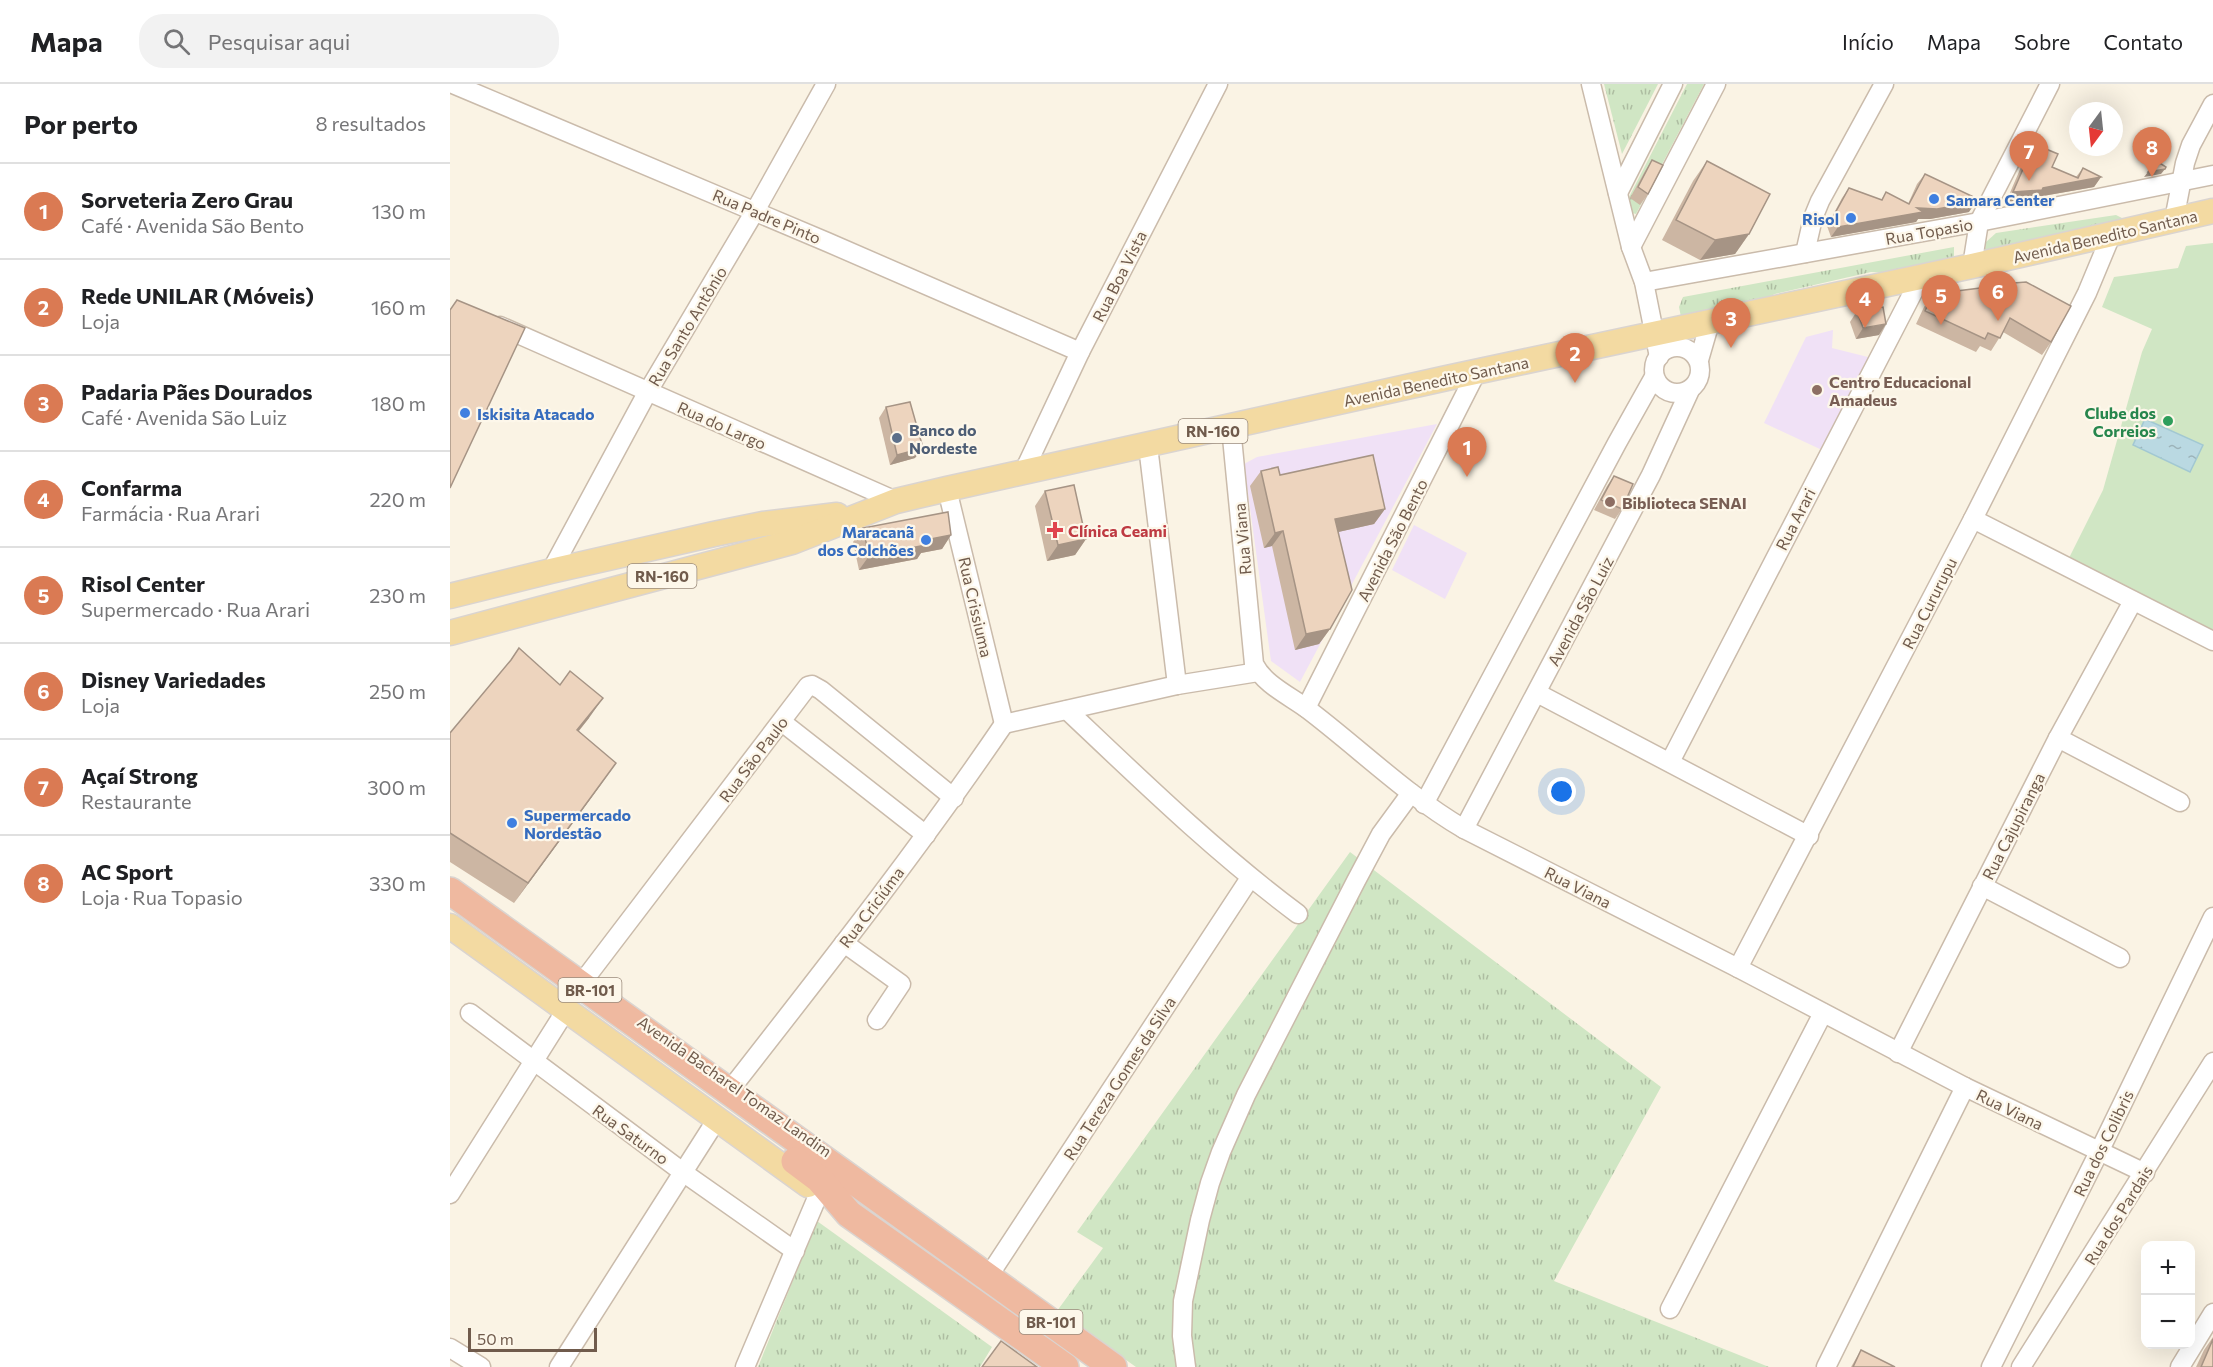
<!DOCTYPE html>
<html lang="pt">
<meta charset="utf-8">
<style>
body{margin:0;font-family:Commissioner,sans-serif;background:#f2f2f2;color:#202124}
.controls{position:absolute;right:18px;bottom:18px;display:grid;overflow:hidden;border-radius:12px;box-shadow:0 6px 24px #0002}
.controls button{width:54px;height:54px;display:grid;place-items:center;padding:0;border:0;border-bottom:2px solid #e0e0e0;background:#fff;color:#202124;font:30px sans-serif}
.compass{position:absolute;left:1619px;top:18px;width:54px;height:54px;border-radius:50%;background:#fff;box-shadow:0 6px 24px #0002;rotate:195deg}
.scale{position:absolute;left:18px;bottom:15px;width:129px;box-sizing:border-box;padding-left:6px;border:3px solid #705b4c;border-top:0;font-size:16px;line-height:21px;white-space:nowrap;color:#705b4c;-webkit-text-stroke:4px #fdf7ea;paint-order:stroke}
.you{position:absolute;left:1112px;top:708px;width:21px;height:21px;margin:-15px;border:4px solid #fff;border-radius:50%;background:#1a73e8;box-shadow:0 0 0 9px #1a73e833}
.badge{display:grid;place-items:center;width:39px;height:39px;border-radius:50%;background:#da7a53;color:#fff;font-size:20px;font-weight:700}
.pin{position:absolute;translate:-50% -50px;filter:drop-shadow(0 2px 3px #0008)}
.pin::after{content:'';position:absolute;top:32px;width:21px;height:18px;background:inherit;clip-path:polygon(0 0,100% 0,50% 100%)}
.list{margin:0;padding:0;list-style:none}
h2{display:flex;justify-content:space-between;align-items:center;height:78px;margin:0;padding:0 24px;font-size:26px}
h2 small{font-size:20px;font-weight:400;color:#757577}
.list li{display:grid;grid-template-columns:39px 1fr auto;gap:18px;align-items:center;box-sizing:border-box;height:96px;padding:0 24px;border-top:2px solid #e0e0e0}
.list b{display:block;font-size:22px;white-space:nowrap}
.list p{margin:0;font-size:20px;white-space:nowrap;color:#757577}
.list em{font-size:20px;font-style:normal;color:#757577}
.icon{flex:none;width:33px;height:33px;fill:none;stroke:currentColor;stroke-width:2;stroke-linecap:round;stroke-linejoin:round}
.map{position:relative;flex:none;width:1763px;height:1283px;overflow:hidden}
header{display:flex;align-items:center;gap:36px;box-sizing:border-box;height:84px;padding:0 30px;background:#fff;border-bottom:2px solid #e0e0e0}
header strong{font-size:28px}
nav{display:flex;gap:33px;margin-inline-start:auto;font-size:21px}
.search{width:420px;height:54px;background:#f2f2f2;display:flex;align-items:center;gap:15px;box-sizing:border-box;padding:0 21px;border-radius:24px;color:#757577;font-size:22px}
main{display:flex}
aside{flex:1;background:#fff}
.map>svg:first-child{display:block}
.education{fill:#f0e1f6}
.grass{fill:url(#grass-tufts)}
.garden{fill:#d0e6c4}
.water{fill:url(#water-ripples);stroke:#a2c8d2;stroke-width:1.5}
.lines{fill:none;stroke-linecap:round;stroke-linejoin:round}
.minor-casing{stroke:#cabbab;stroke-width:21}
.major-casing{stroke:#dad4d0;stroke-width:27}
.highway-casing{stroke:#dad4d0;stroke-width:30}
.minor{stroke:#fff;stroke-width:18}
.major{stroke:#f3daa2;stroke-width:24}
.highway{stroke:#efb9a0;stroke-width:27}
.wall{fill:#ccb6a3}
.shaded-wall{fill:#a69485}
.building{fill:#edd4be;stroke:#a69485;stroke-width:1.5}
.shop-dot{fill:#3f7fe0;stroke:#fdf7ea;stroke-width:2}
.education-dot{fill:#8d6e63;stroke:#fdf7ea;stroke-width:2}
.leisure-dot{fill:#2e9e5b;stroke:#fdf7ea;stroke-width:2}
.service-dot{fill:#5c6f8a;stroke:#fdf7ea;stroke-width:2}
.health-dot{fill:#e0444e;stroke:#fdf7ea;stroke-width:2}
.labels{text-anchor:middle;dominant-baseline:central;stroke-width:4.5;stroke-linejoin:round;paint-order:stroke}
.shield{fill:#fdf7ea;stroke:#9a8a7b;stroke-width:1.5}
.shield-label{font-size:15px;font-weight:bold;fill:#705b4c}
.shop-label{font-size:16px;font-weight:bold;fill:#366cbe;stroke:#fdf7ea;text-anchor:start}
.street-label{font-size:16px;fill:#705b4c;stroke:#fdf7ea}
.education-label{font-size:16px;font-weight:bold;fill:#785e54;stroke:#fdf7ea;text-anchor:start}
.leisure-label{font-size:16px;font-weight:bold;fill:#27864d;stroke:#fdf7ea;text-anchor:end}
.service-label{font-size:16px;font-weight:bold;fill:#4e5e75;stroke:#fdf7ea;text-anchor:start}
.health-label{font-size:16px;font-weight:bold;fill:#be3a42;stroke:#fdf7ea;text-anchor:start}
</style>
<header>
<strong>Mapa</strong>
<div class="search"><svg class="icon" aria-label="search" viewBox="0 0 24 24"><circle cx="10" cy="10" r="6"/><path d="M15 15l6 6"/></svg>Pesquisar aqui</div>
<nav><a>Início</a><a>Mapa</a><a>Sobre</a><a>Contato</a></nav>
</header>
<main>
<aside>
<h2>Por perto<small>8 resultados</small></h2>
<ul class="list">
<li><span class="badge">1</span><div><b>Sorveteria Zero Grau</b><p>Café · Avenida São Bento</p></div><em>130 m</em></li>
<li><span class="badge">2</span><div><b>Rede UNILAR (Móveis)</b><p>Loja</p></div><em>160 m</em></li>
<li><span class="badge">3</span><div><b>Padaria Pães Dourados</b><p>Café · Avenida São Luiz</p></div><em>180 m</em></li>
<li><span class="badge">4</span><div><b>Confarma</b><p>Farmácia · Rua Arari</p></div><em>220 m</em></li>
<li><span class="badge">5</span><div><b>Risol Center</b><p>Supermercado · Rua Arari</p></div><em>230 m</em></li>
<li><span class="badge">6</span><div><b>Disney Variedades</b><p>Loja</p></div><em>250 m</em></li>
<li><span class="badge">7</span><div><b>Açaí Strong</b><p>Restaurante</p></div><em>300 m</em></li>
<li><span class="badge">8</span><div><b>AC Sport</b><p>Loja · Rua Topasio</p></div><em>330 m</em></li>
</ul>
</aside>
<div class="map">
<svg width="1763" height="1283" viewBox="0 0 1763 1283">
<defs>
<pattern id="grass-tufts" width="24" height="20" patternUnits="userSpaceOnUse" patternTransform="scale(1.5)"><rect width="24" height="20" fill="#d0e6c4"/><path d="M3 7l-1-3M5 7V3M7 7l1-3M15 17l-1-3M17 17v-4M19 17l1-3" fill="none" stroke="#adbda1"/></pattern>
<pattern id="water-ripples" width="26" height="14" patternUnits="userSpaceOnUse" patternTransform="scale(1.5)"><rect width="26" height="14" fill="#bad9e2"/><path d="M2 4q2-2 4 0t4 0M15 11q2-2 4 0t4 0" fill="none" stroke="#9cb3b9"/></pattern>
</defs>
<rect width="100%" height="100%" fill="#faf3e4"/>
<g class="education">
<polygon points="1383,246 1382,264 1422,274 1372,366 1314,339 1356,253"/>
<polygon points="987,340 850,598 821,577 794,380 807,373"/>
<polygon points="964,441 1017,469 995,515 942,486"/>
</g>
<g class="grass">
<polygon points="1154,0 1208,0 1172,70"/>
<polygon points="1237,0 1254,0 1186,130 1178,128 1176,119"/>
<polygon points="1666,131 1672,134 1675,139 1539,173 1535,165 1536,158 1546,149"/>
<polygon points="1504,163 1504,175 1464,190 1421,188 1325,210 1287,227 1231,233 1229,223 1233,213"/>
<polygon points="900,768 1211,1003 1104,1197 1319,1283 686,1283 607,1227 653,1164 627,1148"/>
<polygon points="367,1137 542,1263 530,1283 308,1283"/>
</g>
<polygon class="garden" points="1763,159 1763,552 1617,478 1653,406 1692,268 1702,245 1652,223 1664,193 1728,184 1736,162"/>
<polygon class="water" points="1695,335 1753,361 1740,388 1683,361"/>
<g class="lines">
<g class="minor-casing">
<g id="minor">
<polyline points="3,0 377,158 630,268"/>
<polyline points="1141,0 1181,163 1194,198 1209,273"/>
<polyline points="1168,109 1223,0"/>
<polyline points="1724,136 1735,79 1741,61 1763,20"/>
<polyline points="1181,163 1266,0"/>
<polyline points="1355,169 1363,134 1370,117 1434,0"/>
<polyline points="1522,182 1529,138 1600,0"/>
<polyline points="1194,198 1529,138 1763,91"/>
<polyline points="50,242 446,417"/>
<circle cx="1227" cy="286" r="23"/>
<polyline points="1249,276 1260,238"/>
<path d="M781,343L804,580C814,600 838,611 856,624C909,664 956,711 1014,745L1288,884L1515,1003L1695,1089"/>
<polyline points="698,362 727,601"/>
<polyline points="574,387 630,268 768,0"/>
<polyline points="497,405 554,640"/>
<polyline points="1523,435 1763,557"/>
<polyline points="101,487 197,309 305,127 376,0"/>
<polyline points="1087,609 1359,752"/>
<polyline points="856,624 1027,287"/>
<path d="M617,626C692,697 765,768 848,830"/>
<polyline points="332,638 476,751"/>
<polyline points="554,640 727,601 808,588"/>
<polyline points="1608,654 1730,718"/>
<polyline points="1220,678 1471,193"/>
<polyline points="974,720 1167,359 1204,293"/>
<polyline points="1014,745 1201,391 1240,306"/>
<polyline points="1532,802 1670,874"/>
<polyline points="394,859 451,900 427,936"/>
<polyline points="1288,884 1523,435 1637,209 1662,149"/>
<polyline points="134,896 358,602 362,601 371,606 504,714"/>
<polyline points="20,929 234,1089 345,1167"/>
<polyline points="1448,969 1608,654 1683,517"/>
<path d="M283,1002C376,883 469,765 554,640"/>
<polyline points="0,1110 116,926"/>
<polyline points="538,1193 800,794"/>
<polyline points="1220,1225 1373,929"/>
<polyline points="0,1264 31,1283"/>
<polyline points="109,1283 267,1035"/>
<polyline points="295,1283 369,1109"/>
<polyline points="736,1283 732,1252 733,1217 750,1136 760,1099 771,1068 796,1011 906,797 931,750 961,709"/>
<polyline points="1376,1283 1515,1003"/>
<polyline points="1541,1283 1649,1068 1763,833"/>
<polyline points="1571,1283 1763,978"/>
<polyline points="1730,1283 1763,1229"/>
</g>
</g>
<g class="major-casing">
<g id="major">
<polyline points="0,512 101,487 264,450 313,440 387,431"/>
<polyline points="0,549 342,458 446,417 497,405 997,294 1522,182 1763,127"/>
<polyline points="0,842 358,1101"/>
</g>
</g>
<g class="highway-casing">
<g id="highway">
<polyline points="0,807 663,1283"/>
<polyline points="345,1077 369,1095 399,1130 615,1283"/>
</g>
</g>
<use href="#minor" class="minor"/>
<use href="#major" class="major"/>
<use href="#highway" class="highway"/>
</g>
<g class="wall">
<polygon points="1584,60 1602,83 1626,93 1633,84 1651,93 1644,103 1587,113 1585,115 1556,118 1577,69"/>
<polygon points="1202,76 1198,110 1190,121 1180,114 1195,87"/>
<polygon points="1257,77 1299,150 1285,170 1250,176 1212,156 1243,97"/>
<polygon points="1475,90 1519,128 1480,135 1468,135 1466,138 1381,153 1377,142 1392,114 1399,104 1431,116 1436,108 1458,120 1467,100"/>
<polygon points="1538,203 1601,258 1592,271 1553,248 1541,267 1530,262 1526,268 1466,240 1474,223 1483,210"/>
<polygon points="1407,227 1429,251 1406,255 1400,238"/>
<polygon points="436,323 465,374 440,381 429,334"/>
<polygon points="811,387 830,391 935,425 924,440 888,448 880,545 869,560 845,566 822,462 814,464 800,402"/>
<polygon points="1164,392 1172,425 1165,435 1144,426 1157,402"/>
<polygon points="595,407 636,455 625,471 597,477 585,422"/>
<polygon points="413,444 501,451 492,465 471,469 467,475 409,486 403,458"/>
<polygon points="69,564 139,634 129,647 152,699 64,819 0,778 0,649 57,581"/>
<polygon points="1763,1253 1763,1283 1746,1283 1754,1266"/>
<polygon points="1411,1266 1445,1283 1401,1283"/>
</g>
<g class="shaded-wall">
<polygon points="1715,85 1711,90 1694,93 1698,88"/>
<polygon points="1651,93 1644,103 1587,113 1585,115 1556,118 1563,108"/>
<polygon points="1526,118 1519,128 1480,135 1468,135 1466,138 1381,153 1388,143 1467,124"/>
<polygon points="1299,150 1285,170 1250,176 1265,156"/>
<polygon points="1436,240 1429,251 1406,255 1413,244"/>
<polygon points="473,364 465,374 440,381 447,371"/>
<polygon points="935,425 924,440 875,451 885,435"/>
<polygon points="833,447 822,462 814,464 825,449"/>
<polygon points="501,451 492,465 471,469 467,475 409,486 419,472 475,456"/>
<polygon points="636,455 625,471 597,477 608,461"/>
<polygon points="880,545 869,560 845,566 856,550"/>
<polygon points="153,614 139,634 113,666 127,646"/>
<polygon points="166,679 152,699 64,819 78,799"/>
</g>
<g class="building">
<polygon points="1584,60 1608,70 1602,83 1628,94 1633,84 1651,93 1593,104 1592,106 1563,108"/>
<polygon points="1202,76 1213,81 1198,110 1188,103"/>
<polygon points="1705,76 1716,83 1715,85 1698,88"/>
<polygon points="1257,77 1320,110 1299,150 1265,156 1226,136"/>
<polygon points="1475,90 1528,115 1526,118 1487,125 1467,124 1473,128 1388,143 1384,131 1399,104 1432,116 1436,108 1459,120"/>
<polygon points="1576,198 1621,222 1601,258 1560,234 1550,254 1538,249 1535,255 1475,227 1483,210 1538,203 1539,201"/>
<polygon points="7,216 75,244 0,404 0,226"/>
<polygon points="1433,223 1436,240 1413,244 1407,227"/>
<polygon points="460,318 473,364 447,371 436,323"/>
<polygon points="923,371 935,425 885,435 902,506 880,545 856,550 833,447 825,449 811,387 828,383 830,391"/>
<polygon points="1164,392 1183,400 1172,425 1151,416"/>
<polygon points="624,401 636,455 608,461 595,407"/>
<polygon points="498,428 501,451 475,456 476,461 419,472 413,444"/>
<polygon points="69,564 110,601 120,587 153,614 127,646 166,679 78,799 0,749 0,649 61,576"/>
<polygon points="1763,1255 1763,1283 1751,1283"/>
<polygon points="551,1257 587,1283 532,1283"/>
<polygon points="1411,1266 1445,1283 1403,1283"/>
</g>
<g class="shop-dot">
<circle cx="1484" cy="115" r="6"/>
<circle cx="1401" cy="134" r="6"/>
<circle cx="15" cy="329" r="6"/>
<circle cx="476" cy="456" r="6"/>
<circle cx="62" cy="739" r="6"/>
</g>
<g class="education-dot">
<circle cx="1367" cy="306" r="6"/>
<circle cx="1160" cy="418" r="6"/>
</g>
<circle class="leisure-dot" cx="1718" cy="337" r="6"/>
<circle class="service-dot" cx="447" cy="354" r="6"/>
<path class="health-dot" d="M602 437h6v6h6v6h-6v6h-6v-6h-6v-6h6z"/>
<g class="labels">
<g class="shield">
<rect x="728.5" y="335" width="69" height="24" rx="4.5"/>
<rect x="177.5" y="480" width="69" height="24" rx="4.5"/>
<rect x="108.5" y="894" width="63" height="24" rx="4.5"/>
<rect x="569.5" y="1226" width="63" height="24" rx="4.5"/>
</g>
<g class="shield-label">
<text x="763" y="347">RN-160</text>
<text x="212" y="492">RN-160</text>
<text x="140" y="906">BR-101</text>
<text x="601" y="1238">BR-101</text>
</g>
<g class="shop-label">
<text x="1496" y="115">Samara Center</text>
<text x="1389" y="134" text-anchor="end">Risol</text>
<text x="27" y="329">Iskisita Atacado</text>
<text x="464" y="447" text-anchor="end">Maracanã<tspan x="464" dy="18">dos Colchões</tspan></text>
<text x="74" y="730">Supermercado<tspan x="74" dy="18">Nordestão</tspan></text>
</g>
<g class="street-label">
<text transform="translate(317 132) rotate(23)">Rua Padre Pinto</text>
<text transform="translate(1479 147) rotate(-10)">Rua Topasio</text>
<text transform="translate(1655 152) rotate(-13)">Avenida Benedito Santana</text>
<text transform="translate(669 192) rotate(-63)">Rua Boa Vista</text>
<text transform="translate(237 242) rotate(-59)">Rua Santo Antônio</text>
<text transform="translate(986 297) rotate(-12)">Avenida Benedito Santana</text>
<text transform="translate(272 341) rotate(24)">Rua do Largo</text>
<text transform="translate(1345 435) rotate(-63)">Rua Arari</text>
<text transform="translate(792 455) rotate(-95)">Rua Viana</text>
<text transform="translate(942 456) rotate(-63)">Avenida São Bento</text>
<text transform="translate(1479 519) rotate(-63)">Rua Cururupu</text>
<text transform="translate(526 523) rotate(77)">Rua Crissiuma</text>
<text transform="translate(1130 527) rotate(-62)">Avenida São Luiz</text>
<text transform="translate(303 675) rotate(-53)">Rua São Paulo</text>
<text transform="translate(1563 742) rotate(-63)">Rua Cajupiranga</text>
<text transform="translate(1128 803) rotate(27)">Rua Viana</text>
<text transform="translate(421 823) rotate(-53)">Rua Criciúma</text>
<text transform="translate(669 994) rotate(-57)">Rua Tereza Gomes da Silva</text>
<text transform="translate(285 1002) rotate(35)">Avenida Bacharel Tomaz Landim</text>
<text transform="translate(1560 1025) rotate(26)">Rua Viana</text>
<text transform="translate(181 1050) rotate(36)">Rua Saturno</text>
<text transform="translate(1653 1059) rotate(-64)">Rua dos Colibris</text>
<text transform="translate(1668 1131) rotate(-58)">Rua dos Pardais</text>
</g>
<g class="education-label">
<text x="1379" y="297">Centro Educacional<tspan x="1379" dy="18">Amadeus</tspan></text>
<text x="1172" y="418">Biblioteca SENAI</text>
</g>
<g class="leisure-label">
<text x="1706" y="328">Clube dos<tspan x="1706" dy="18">Correios</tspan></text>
</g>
<g class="service-label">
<text x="459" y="345">Banco do<tspan x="459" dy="18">Nordeste</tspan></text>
</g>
<g class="health-label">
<text x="618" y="446">Clínica Ceami</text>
</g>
</g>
</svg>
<div class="controls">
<button>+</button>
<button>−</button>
</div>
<svg class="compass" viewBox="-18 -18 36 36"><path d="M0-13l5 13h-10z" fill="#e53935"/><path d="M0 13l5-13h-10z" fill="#757577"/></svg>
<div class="scale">50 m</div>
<div class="you"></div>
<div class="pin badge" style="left:1017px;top:393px">1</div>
<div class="pin badge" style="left:1125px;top:299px">2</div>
<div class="pin badge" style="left:1281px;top:264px">3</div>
<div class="pin badge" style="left:1415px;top:244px">4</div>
<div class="pin badge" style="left:1491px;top:241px">5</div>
<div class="pin badge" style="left:1548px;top:237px">6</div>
<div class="pin badge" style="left:1579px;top:97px">7</div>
<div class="pin badge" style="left:1702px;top:93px">8</div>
</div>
</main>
